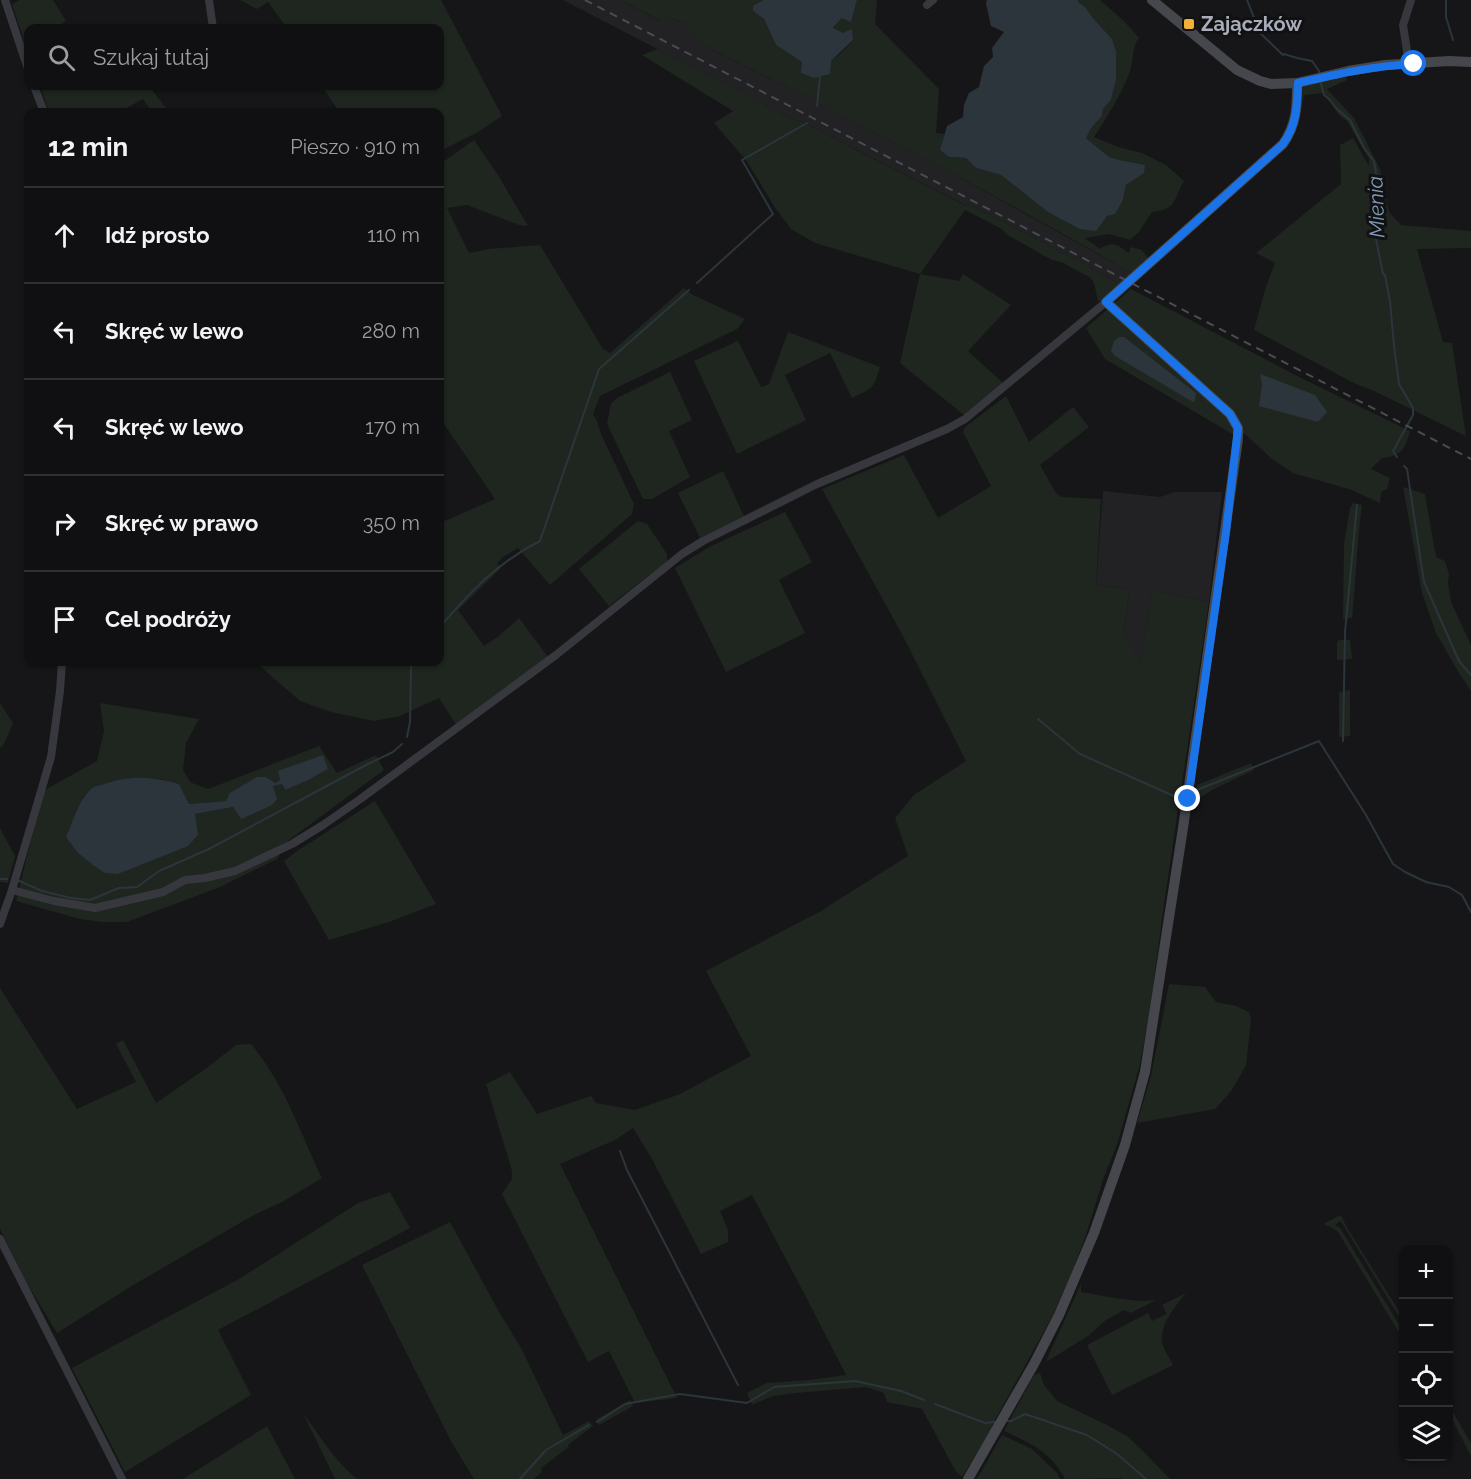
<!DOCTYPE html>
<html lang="pl">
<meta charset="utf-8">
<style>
body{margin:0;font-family:Raleway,sans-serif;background:#1e1e20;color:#f1f3f6}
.controls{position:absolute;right:18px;bottom:18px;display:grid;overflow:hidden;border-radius:12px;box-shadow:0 2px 4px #0004}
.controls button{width:54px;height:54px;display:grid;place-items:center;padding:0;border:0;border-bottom:2px solid #303032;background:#101012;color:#f1f3f6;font:30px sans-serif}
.stop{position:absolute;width:18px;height:18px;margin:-14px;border:4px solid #1a73e8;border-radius:50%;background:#fff}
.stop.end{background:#1a73e8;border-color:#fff;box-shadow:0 2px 6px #0008}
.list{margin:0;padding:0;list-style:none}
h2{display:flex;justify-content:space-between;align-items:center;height:78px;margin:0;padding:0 24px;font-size:26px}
h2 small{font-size:20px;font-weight:400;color:#9c9d9f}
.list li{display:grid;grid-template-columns:39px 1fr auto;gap:18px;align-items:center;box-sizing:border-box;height:96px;padding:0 24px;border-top:2px solid #303032}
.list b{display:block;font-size:22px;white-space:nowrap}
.list em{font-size:20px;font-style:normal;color:#9c9d9f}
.icon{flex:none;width:33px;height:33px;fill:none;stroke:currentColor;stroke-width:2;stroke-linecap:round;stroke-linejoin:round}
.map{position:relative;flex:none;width:1471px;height:1479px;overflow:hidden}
.search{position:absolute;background:#101012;box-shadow:0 2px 4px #0004;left:24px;top:24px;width:420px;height:66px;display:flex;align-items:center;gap:15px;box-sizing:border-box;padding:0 21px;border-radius:12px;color:#9c9d9f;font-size:22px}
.panel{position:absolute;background:#101012;box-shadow:0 2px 4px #0004;left:24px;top:108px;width:420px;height:558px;border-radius:12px}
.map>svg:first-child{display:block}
.built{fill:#222225}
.green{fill:#1e261f;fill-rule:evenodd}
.water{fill:#2c353c}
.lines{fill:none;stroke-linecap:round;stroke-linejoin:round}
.stream{stroke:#2c353c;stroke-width:2}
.street{stroke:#37383d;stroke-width:8}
.secondary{stroke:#45474d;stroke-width:10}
.rail{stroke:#4a4c52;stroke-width:2;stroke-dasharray:8 6;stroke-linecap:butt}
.route{stroke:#1a73e8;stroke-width:8}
.poi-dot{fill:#f2b134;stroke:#111113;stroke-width:2}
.labels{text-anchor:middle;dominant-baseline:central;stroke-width:6;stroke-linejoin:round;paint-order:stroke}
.poi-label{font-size:20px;font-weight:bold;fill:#a8adb8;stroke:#111113;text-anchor:start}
.water-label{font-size:21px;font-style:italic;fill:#7f9bb3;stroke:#111113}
</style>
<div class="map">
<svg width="1471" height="1479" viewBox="0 0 1471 1479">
<rect width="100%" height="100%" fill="#161618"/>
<g class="built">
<polygon points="563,0 620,0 660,21 667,16 687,25 699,43 827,107 930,161 1132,273 1120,285 1088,266 967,203 967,206 798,120 796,121"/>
<polygon points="1103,491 1160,497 1174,492 1222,492 1209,602 1152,590 1141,665 1124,634 1129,589 1096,585"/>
</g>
<g class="green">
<polygon points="20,0 53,0 66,21 54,28 28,28 28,52 12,4"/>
<polygon points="240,0 441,0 502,116 478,132 440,151 440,112 339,112 322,86 440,86 440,28 287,28 268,2 257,9"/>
<path d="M620,0H763L753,6V11L764,19L776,45L802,62L831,61L842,52L853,40L833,29L842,18L851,21L857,0H877L875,24L939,89L936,133L945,134L941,150L949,157L966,158L976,168L1001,175L1026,195L1107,216L1123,200L1126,185L1143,173L1144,165L1120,160L1109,157L1086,138L1092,127L1102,116L1103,109L1111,100L1116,80V51L1112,39L1093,18L1085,7L1078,2V0H1100L1124,21L1139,38C1131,47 1134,63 1129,74C1120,97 1107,117 1094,137L1118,147L1142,153L1166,165L1184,181C1173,200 1177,210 1152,212L1139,232L1130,240L1109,234L1085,238L1100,249C1109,242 1119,243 1126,252H1130V247L1142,250L1148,258L1132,273C990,192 846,115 699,43L686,29L687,25L667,16L661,21Z"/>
<polygon points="658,49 796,121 798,120 966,206 967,203 1088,266 1120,285 1103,300 1098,301 1094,283 1091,278 1061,262 1052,260 1006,234 1002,229 965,210 920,274 959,281 963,274 1011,305 968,351 1003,383 965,416 900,363 920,274 815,243 791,229 776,209 746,160 714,123 733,111 642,55"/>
<polygon points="1346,75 1347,80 1327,89 1354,118 1380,169 1389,212 1401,225 1471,231 1471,248 1417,249 1443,342 1452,343 1466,436 1374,391 1354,383 1254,330 1265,290 1275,263 1256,253 1341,184 1340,145 1353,138 1369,166 1369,159 1347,121 1339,115 1323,93 1304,95 1301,113 1300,91 1303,86"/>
<polygon points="40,86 149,86 169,112 152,112 143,99 119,112 49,112"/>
<polygon points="474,140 498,175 528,226 519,225 467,205 447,208 469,253 489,249 540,245 603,349 610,353 684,288 691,294 745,319 737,329 600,396 593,414 597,421 601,434 634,504 632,514 550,585 518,548 503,557 497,563 501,568 458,610 484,646 499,636 519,618 548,657 457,726 439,698 400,716 374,721 331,712 300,701 270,675 257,662 440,662 440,523 495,499 440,418 440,164"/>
<path d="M1131,289L1299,377L1410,431C1405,449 1402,456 1382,458L1371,469L1390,478L1387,489L1381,492L1380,503L1352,490L1293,473L1272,459L1245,434L1234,435L1105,359L1086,328Z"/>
<path d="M788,332L880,367C873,390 873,388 852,398L830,353L785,375L806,420L737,454L694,361L738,341L761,387L769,384Z"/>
<polygon points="670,372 692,420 669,431 690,477 652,499 643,499 607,424 611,404 617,398"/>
<polygon points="1006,396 1029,442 1073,407 1089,427 1040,465 1056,493 1062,497 1101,499 1096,585 1129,589 1124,634 1141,664 1152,590 1209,602 1164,904 1149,1018 1139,1068 1117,1145 1104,1177 1086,1235 1071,1274 1053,1315 995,1420 992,1429 962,1477 955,1470 922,1409 887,1402 884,1393 866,1387 796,1393 773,1396 752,1405 747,1393 767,1383 809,1380 846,1375 806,1297 752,1195 720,1211 728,1230 728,1242 701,1254 652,1159 633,1128 615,1140 560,1164 677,1398 635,1403 609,1351 588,1362 502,1194 512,1179 512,1171 486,1084 510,1072 537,1114 591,1096 596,1103 635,1110 680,1094 751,1056 706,971 819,912 908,856 895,818 914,795 966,761 903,636 822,489 904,455 938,518 991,486 963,432 965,427"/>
<polygon points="723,471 744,516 700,538 678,493"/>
<polygon points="1403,487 1425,494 1436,557 1445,561 1449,574 1448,583 1451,602 1471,645 1471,691 1459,673 1436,633 1422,593"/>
<path d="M1353,503L1362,505C1357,542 1356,580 1352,618L1343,619L1344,544L1350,508Z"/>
<polygon points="785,512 812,562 779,580 805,633 726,672 675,568 711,546"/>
<polygon points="638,521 647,524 667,554 667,561 609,606 579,569"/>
<polygon points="1339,640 1350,640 1352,659 1337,660 1337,642"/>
<polygon points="1350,690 1350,736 1339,737 1339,692"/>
<polygon points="0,703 13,723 4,744 0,748"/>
<path d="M100,703L199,719L186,743L183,770L190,782L208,789L319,746L337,773L376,755L384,770L289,840L277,859L220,887L127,922H102L80,919L16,901L43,791L97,761L104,731ZM323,755L327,769L284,790L282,784L273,786L241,819L233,807L194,814L149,861L118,874L83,798L91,789L109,782L132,778L161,779L179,784L189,804L226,801L266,777L275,783Z"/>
<polygon points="1251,763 1254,770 1212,790 1197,800 1195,796 1197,785"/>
<polygon points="375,801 436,904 389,922 329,940 284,861 300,849"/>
<polygon points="0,828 15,856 8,883 0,882"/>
<polygon points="1169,984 1205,987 1216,1002 1236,1006 1249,1012 1251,1020 1246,1065 1232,1090 1215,1109 1137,1123 1151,1076"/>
<path d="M0,988L77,1109L136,1082L116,1044L123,1040L156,1103L208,1067L236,1045L251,1044C284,1083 300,1132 322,1178L282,1202L252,1216L130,1287L57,1333L28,1285L0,1229Z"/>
<polygon points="390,1192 410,1228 218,1330 251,1395 125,1472 72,1368 239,1279 358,1203"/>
<polygon points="1341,1215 1346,1226 1403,1318 1403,1323 1342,1223 1340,1221 1335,1225 1340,1228 1403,1331 1403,1339 1338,1232 1331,1227 1323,1224"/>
<polygon points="450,1222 498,1310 521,1348 563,1435 589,1421 593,1426 568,1445 569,1447 541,1468 542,1472 534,1479 474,1479 452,1443 362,1265"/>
<path d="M1081,1284V1292C1106,1296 1131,1303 1156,1300L1131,1313L1124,1310L1106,1320L1088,1336L1051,1359L1046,1361Z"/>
<path d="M1186,1293C1176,1306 1160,1323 1162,1342C1163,1349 1170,1358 1173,1365L1112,1395L1087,1345L1148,1313L1152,1321L1167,1314L1162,1305Z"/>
<path d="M1040,1373L1044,1385L1057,1401L1107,1425L1127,1436L1142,1450L1170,1479H1122L1121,1478L1065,1479C1051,1452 1030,1443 1004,1431L1034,1375Z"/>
<polygon points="630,1400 633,1406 599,1425 596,1420 599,1418"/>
<polygon points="1448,1404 1471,1443 1471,1456 1449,1413"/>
<path d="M303,1413C316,1431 340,1468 358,1479H335Z"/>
<polygon points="267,1426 295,1479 183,1479"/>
<polygon points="1002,1435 1032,1449 1057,1473 1060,1479 977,1479"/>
</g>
<g class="water">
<polygon points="763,0 857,0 851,22 842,18 833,28 843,33 852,29 853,40 831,61 830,74 814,78 801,73 802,62 776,45 764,19 753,11 753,6"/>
<polygon points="987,0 1078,0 1078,2 1085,7 1093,18 1112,39 1116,51 1116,80 1111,100 1103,109 1102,116 1092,127 1086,138 1109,157 1120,160 1145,165 1144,173 1126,185 1123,200 1115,214 1107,216 1096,231 1080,229 1048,212 1001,175 976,168 966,158 949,157 940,150 947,126 963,117 964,105 969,93 979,87 984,66 993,57 992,48 1004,32 991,26 986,3"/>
<polygon points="1119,337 1124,337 1196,393 1195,400 1193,402 1115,356 1111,351 1114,341"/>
<polygon points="1260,374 1315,395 1327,412 1318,422 1259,406 1262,385"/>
<path d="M323,755L328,769L308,780L285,790L282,784L273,786L277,799L272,805L241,819L233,807L195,814L198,835L188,846L118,874L105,873L93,865L77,852L66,837C73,822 78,802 89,791C92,787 97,786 101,785C128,775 153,776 179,784L189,804L226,801L230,793L257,777H266L275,783L280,780L278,771Z"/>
</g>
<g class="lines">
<g class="stream">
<polyline points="1247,0 1260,33 1283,55 1284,54 1297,58 1312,61 1319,71 1320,75"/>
<polyline points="1446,0 1446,17 1453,40"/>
<polyline points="1320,80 1324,95 1329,99 1337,109 1350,120 1364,148 1374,161 1379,191 1374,229 1383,274 1385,275 1390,301 1394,346 1399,384 1413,408 1413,415 1393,451 1397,457"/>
<polyline points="817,106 820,76"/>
<polyline points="697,283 773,214 742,160 807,123"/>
<polyline points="1404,466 1407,469 1424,582 1459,661 1471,675"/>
<path d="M440,627C470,592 498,562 540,541L599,369L689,290"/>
<polyline points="1038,719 1080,754 1178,798 1184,795"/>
<polyline points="407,737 410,722 411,668 414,662"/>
<polyline points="1343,741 1345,632 1357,505"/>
<polyline points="1192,792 1319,741 1366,815 1393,864 1405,872 1426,882 1449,887 1462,895 1471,912"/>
<polyline points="0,879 7,879"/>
<polyline points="17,880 42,891 71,898 90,900 119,888 137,887 159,871 209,849 366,765 393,752 402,744"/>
<polyline points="620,1151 627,1170 738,1385"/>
<polyline points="935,1404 985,1423 995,1422"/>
<polyline points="1007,1421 1011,1421 1025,1414 1087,1435 1117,1454 1146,1479"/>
<polyline points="597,1422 625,1404 680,1394 747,1403 774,1387 855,1381 901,1391 924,1400"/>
<polyline points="520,1479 546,1450 589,1425"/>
</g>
<g class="street">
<polyline points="5,0 28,69"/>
<polyline points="209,0 213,28"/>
<polyline points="927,5 933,0"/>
<polyline points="1409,64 1403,25 1411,0"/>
<polyline points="34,86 44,112"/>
<polyline points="12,890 54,901 95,908 163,892 185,880 205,878 235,871 292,844 323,825 359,800 556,655 682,554 703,541 817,484 947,429 965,419 1106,302"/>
<polyline points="0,924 12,890 51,757 60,691 62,662"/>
<polyline points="0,1239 122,1479"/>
</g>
<g class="secondary">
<polyline points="1152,0 1237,70 1260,81 1271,84 1297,83 1348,71 1385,65 1449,61 1471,62"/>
<path d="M968,1479L1034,1364L1059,1315L1094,1233L1125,1145L1145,1072L1183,828L1238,439V428L1230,414L1106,302L1283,144C1297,124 1297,106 1297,83"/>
</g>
<polyline class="rail" points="585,0 1471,459"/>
</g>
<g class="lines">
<path class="route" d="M1188,799L1226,532L1238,428L1230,414L1106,302L1283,144C1297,124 1297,107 1298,83C1337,74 1373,66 1414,64"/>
</g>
<rect class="poi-dot" x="1183" y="18" width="12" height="12" rx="3"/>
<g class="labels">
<g class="poi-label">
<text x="1201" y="24">Zajączków</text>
</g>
<g class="water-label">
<text transform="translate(1376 207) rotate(-92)">Mienia</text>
</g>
</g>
</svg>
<div class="controls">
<button>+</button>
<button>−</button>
<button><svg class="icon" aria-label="locate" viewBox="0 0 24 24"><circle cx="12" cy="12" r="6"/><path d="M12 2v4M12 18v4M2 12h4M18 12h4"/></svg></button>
<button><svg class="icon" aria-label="layers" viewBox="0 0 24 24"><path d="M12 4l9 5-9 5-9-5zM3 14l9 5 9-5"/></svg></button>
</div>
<div class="stop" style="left:1414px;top:64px"></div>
<div class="stop end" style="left:1188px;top:799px"></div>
<div class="search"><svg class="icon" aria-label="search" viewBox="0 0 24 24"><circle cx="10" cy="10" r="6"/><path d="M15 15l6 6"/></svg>Szukaj tutaj</div>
<section class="panel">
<h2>12 min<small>Pieszo · 910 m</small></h2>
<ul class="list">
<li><svg class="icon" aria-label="ahead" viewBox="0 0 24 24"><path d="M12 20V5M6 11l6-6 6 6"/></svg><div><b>Idź prosto</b></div><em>110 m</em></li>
<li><svg class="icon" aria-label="left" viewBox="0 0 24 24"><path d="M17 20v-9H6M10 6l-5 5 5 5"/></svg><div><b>Skręć w lewo</b></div><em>280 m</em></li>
<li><svg class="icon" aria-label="left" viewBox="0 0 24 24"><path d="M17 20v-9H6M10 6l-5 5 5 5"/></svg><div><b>Skręć w lewo</b></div><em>170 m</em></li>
<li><svg class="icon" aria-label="right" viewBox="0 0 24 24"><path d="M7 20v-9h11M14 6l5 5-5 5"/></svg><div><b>Skręć w prawo</b></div><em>350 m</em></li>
<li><svg class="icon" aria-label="arrive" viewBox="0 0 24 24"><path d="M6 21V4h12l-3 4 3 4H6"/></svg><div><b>Cel podróży</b></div></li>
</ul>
</section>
</div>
